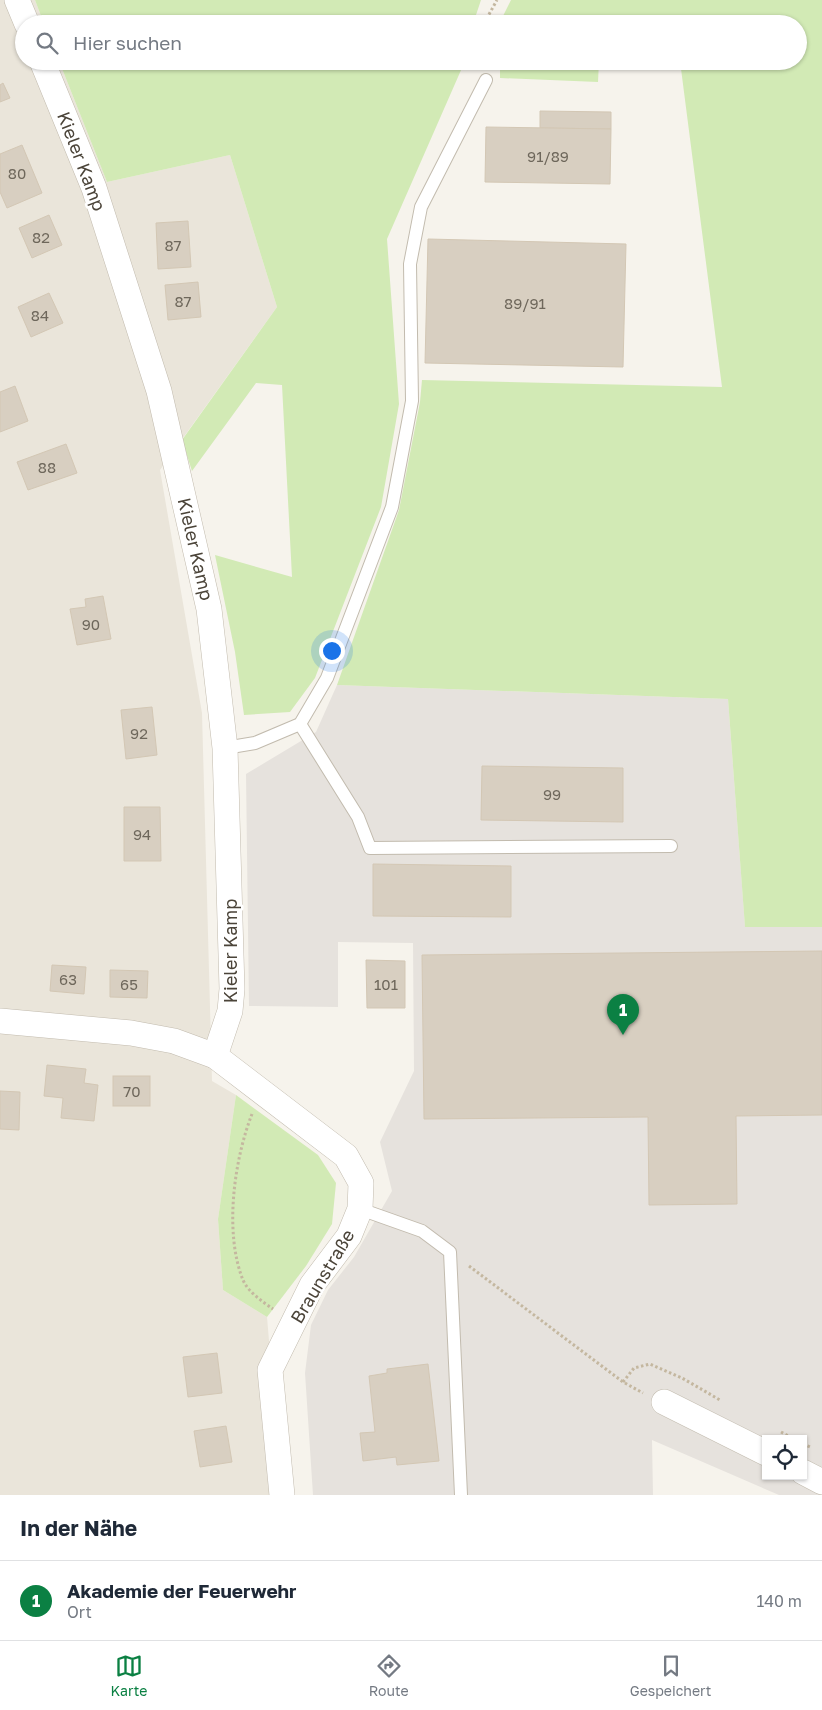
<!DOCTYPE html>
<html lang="de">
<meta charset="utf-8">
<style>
body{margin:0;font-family:"Golos Text",sans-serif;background:#f6f6f7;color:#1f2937}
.controls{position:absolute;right:15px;bottom:15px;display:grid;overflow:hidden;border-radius:0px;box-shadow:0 1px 4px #0004}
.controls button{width:45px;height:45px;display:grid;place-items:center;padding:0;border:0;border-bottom:1px solid #e0e1e3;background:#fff;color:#1f2937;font:25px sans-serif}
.you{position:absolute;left:331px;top:650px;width:18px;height:18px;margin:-12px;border:4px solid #fff;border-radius:50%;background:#1a73e8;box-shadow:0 0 0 8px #1a73e833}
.badge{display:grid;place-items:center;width:32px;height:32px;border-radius:50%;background:#0b8043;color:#fff;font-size:16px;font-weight:700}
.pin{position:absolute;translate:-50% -41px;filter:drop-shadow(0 1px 2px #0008)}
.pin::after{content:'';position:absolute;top:26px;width:18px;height:15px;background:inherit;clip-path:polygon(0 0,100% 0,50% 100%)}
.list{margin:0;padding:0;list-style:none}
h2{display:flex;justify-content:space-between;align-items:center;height:65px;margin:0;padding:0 20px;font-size:21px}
h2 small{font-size:16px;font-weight:400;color:#747a83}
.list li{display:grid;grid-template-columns:32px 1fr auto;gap:15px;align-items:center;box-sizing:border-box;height:80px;padding:0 20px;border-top:1px solid #e0e1e3}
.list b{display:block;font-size:19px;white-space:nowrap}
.list p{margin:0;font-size:16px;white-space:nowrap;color:#747a83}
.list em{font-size:16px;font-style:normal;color:#747a83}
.icon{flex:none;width:28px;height:28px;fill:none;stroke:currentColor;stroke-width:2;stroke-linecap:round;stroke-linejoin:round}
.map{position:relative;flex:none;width:822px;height:1495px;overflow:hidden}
.search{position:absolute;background:#fff;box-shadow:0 1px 4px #0004;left:15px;right:15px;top:15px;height:55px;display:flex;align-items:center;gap:12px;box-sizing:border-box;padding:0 18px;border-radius:28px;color:#747a83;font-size:19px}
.sheet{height:145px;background:#fff}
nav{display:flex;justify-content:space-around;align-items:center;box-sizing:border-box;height:70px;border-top:1px solid #e0e1e3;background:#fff;font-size:14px;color:#747a83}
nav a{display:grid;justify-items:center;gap:2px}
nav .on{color:#0b8043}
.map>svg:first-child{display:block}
.residential{fill:#eae5da}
.industrial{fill:#e6e2dd;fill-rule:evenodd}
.green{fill:#d2eab5}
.building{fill:#d8cfc1;stroke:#d3c7b4}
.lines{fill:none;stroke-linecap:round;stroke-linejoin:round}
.service-casing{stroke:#c2bbae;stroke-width:14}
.minor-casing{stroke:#c2bbae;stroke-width:26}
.path{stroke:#c4b79f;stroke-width:3;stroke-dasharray:2.5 2.5;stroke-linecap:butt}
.service{stroke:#fff;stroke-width:12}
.minor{stroke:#fff;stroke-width:25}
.labels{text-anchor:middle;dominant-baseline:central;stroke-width:5;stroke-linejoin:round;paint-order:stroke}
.number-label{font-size:15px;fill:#6e675b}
.street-label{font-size:18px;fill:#4b4439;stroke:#fff}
</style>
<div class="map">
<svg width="822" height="1495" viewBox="0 0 822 1495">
<rect width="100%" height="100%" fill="#f6f3ec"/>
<polygon class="residential" points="0,0 35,0 44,24 24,24 24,61 59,61 107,182 230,155 277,307 160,470 202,713 212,1081 236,1095 218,1219 223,1290 267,1317 282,1495 0,1495"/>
<path class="industrial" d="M337,685L728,699L745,926L822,927V1495H779L652,1440L653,1495H313L305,1373L311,1325L328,1290L354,1257L392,1191L380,1142L414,1071L413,943L338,942V1007L249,1006L246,774L316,732ZM766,1439H803V1476H766Z"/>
<g class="green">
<polygon points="35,0 481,0 473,24 44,24"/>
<polygon points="511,0 822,0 822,927 745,927 728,699 337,685 399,510 420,402 422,380 722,387 680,61 798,61 798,24 501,24 502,18"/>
<polygon points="59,61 465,61 387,239 399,404 381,507 315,678 290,712 244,715 235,652 215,555 292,577 282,385 256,383 192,471 182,440 277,307 230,155 107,182"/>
<polygon points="500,61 599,61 598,82 500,78"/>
<polygon points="236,1095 318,1155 336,1183 332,1224 306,1266 267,1317 223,1290 218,1219"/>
</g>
<g class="building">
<polygon points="3,83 10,98 0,102 0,85"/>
<polygon points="540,111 611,112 611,129 540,128"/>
<polygon points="486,127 611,129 610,184 485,182"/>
<polygon points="22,145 42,193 7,208 0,192 0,154"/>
<polygon points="49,215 62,245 32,258 19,228"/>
<polygon points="188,221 191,267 158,269 156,223"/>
<polygon points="428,239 626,244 623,367 425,363"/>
<polygon points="198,282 201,317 168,320 165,285"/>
<polygon points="49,293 63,323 31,337 18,307"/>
<polygon points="15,386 28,421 0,432 0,392"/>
<polygon points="66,444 77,473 28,490 17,462"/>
<polygon points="103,596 111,639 77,645 70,609 86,607 85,599"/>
<polygon points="152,707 157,755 126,759 121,710"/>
<polygon points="482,766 623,768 623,822 481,820"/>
<polygon points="124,807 160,807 161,861 124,861"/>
<polygon points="373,864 511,866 511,917 373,916"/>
<polygon points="822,951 822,1115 736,1116 737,1204 649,1205 648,1117 424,1119 422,955"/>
<polygon points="366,960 405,961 405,1008 367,1008"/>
<polygon points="52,965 86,967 84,994 50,991"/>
<polygon points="110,970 148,971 147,998 110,997"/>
<polygon points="47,1065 86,1069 84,1083 98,1085 94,1121 61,1118 63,1098 44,1096"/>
<rect x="113" y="1076" width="37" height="30"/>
<polygon points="0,1091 20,1092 19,1130 0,1129"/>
<polygon points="217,1353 222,1393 188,1397 183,1357"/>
<polygon points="428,1364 439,1461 397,1465 396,1457 363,1461 360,1433 375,1432 369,1376 387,1373 387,1369"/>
<polygon points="226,1426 232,1462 200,1467 194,1431"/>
</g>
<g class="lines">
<g class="service-casing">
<g id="service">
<polyline points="300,724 358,817 370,848 671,846"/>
<polyline points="225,748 255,743 300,724 327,678 392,507 412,401 410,264 421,207 486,80"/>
<polyline points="360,1209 422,1231 450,1252 461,1495"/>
</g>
</g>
<g class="minor-casing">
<g id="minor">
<polyline points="17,0 27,24"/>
<polyline points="42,61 94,188 159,391 209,609 225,748 232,989 230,1011 215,1056"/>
<polyline points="0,1021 131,1033 174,1041 215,1056 346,1156 361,1183 360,1209 349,1236 312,1285 270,1370 282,1495"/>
<polyline points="664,1402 766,1453"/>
<polyline points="803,1472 822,1482"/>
</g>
</g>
<g class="path">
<polyline points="487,24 487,18 497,0"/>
<path d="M252,1114C234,1160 224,1233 243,1280C248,1292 263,1302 273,1309"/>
<polyline points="469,1266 623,1382 643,1393"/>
<polyline points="623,1382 634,1368 650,1364 682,1378 720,1400"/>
<polyline points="781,1432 794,1439"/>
<polyline points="803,1444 810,1447"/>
</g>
<use href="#service" class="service"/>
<use href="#minor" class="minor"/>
</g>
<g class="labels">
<g class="number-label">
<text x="548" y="156">91/89</text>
<text x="17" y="173">80</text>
<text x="41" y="237">82</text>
<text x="173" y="245">87</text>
<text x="183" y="301">87</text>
<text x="525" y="303">89/91</text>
<text x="40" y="315">84</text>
<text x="47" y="467">88</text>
<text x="91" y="624">90</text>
<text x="139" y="733">92</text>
<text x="552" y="794">99</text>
<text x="142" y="834">94</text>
<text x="68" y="979">63</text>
<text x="129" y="984">65</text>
<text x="386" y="984">101</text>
<text x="132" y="1091">70</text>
</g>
<g class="street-label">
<text transform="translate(82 161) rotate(69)">Kieler Kamp</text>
<text transform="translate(196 549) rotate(77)">Kieler Kamp</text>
<text transform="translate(230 951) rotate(-90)">Kieler Kamp</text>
<text transform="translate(322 1276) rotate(-59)">Braunstraße</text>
</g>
</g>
</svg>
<div class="controls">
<button><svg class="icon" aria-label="locate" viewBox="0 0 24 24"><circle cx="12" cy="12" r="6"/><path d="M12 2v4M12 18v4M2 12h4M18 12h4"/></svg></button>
</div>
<div class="you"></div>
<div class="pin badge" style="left:623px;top:1035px">1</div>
<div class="search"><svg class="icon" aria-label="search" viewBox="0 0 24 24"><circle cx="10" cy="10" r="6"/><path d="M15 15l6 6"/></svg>Hier suchen</div>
</div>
<section class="sheet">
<h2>In der Nähe<small></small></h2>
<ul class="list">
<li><span class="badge">1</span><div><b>Akademie der Feuerwehr</b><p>Ort</p></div><em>140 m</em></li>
</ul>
</section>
<nav>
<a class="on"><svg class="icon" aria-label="map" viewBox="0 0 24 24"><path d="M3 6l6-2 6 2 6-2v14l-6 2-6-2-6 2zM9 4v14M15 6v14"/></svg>Karte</a>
<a><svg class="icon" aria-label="directions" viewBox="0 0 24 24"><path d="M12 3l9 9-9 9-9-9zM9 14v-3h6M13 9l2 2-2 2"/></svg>Route</a>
<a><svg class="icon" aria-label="saved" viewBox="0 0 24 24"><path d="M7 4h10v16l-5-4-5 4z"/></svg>Gespeichert</a>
</nav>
